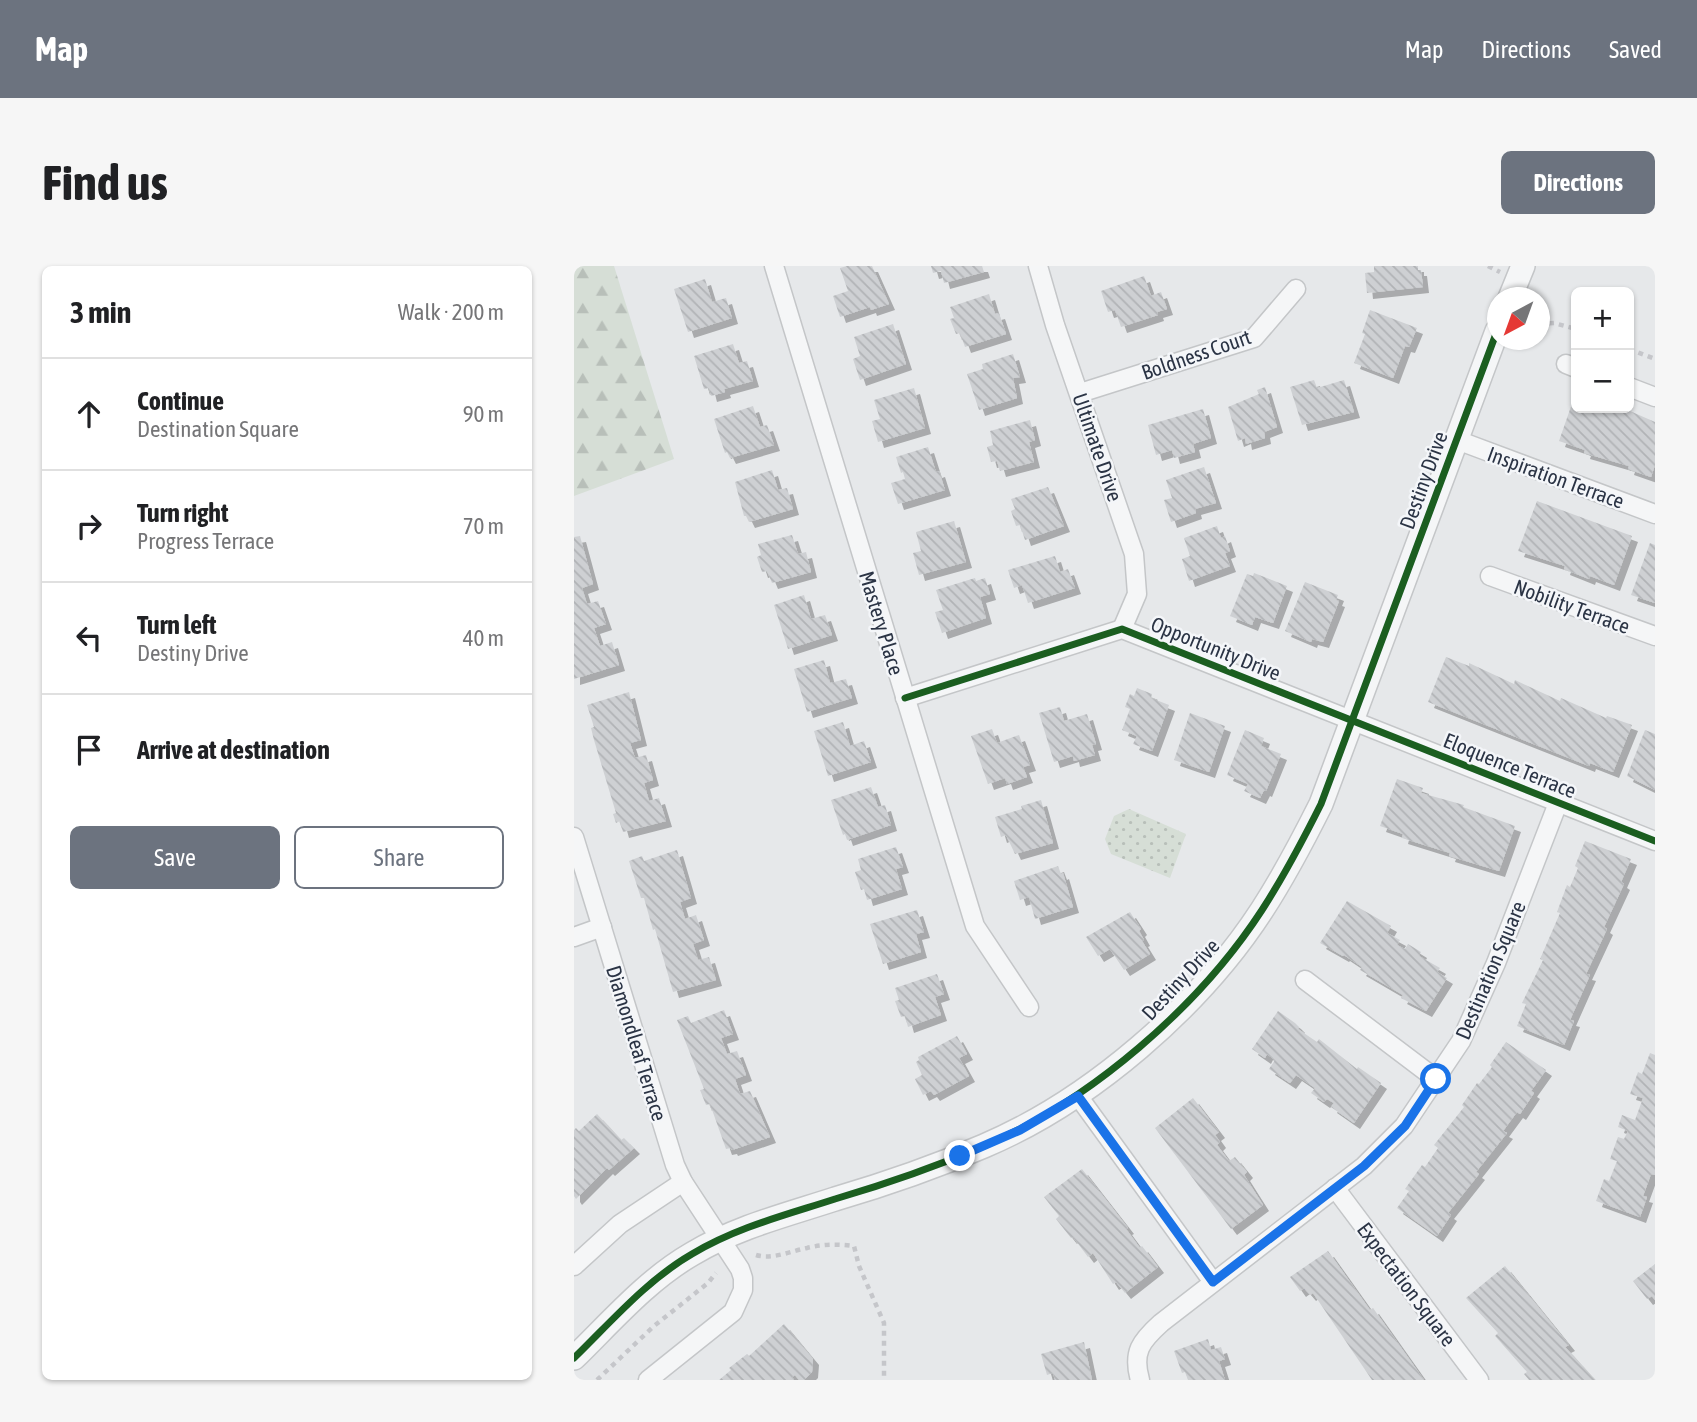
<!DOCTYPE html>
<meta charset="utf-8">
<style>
body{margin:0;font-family:"Asap Condensed",sans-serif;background:#f6f6f6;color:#202124}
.controls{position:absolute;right:21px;top:21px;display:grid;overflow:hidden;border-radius:10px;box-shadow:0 2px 5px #0004}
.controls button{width:63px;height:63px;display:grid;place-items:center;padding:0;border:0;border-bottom:2px solid #e0e0e0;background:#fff;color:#202124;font:35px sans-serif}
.compass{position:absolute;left:913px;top:21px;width:63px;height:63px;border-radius:50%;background:#fff;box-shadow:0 2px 5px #0004;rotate:221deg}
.stop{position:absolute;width:21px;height:21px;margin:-16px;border:5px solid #1a73e8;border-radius:50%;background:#fff}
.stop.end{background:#1a73e8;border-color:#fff;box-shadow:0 2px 7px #0008}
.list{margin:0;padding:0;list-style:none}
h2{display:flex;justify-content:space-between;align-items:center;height:91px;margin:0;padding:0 28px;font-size:30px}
h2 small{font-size:23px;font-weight:400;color:#757577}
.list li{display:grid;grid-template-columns:46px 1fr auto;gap:21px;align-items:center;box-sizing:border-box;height:112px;padding:0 28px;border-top:2px solid #e0e0e0}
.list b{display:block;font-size:26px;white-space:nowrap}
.list p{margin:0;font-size:23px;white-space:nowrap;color:#757577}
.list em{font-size:23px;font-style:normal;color:#757577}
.actions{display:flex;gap:14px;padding:21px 28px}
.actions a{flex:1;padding:16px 0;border:2px solid #6c737f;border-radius:10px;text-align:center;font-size:24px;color:#6c737f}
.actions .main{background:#6c737f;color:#fff}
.icon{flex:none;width:38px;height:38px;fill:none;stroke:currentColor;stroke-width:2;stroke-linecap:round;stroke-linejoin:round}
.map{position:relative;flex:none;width:1081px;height:1114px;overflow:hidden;border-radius:10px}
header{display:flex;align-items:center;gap:42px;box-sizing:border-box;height:98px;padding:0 35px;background:#6c737f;color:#fff}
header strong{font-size:33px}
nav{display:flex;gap:38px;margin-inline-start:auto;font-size:24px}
.intro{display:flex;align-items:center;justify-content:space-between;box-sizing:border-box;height:168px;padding:0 42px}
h1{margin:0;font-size:49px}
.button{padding:18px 32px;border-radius:10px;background:#6c737f;color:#fff;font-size:24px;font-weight:700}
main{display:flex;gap:42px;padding:0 42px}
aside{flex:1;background:#fff;border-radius:10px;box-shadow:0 2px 5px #0004}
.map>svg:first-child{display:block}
.forest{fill:url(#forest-firs)}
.park{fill:url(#park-dots)}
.building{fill:url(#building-back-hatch);filter:url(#shadow)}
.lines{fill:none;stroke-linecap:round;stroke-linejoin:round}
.minor-casing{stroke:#c4c6c8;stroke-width:21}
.tertiary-casing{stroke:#c4c6c8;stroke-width:26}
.path{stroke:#c5c6ca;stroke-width:4.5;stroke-dasharray:5 5;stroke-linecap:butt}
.minor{stroke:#f5f6f7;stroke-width:18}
.tertiary{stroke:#f5f6f7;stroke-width:23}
.cycleway-casing{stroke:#f4f6f9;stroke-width:11}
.cycleway{stroke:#1b5e20;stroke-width:7}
.route{stroke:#1a73e8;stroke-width:9}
.labels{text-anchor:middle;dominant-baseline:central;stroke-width:5;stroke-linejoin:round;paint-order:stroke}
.street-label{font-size:21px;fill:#2b3445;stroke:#f4f6f9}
</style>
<header>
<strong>Map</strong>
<nav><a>Map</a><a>Directions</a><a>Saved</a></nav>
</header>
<div class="intro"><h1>Find us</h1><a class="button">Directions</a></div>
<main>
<aside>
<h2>3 min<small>Walk · 200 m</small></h2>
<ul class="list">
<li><svg class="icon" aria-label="ahead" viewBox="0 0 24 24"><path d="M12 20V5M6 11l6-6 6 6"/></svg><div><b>Continue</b><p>Destination Square</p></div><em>90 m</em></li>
<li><svg class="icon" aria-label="right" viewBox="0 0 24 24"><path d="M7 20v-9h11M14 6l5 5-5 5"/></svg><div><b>Turn right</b><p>Progress Terrace</p></div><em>70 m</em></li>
<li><svg class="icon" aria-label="left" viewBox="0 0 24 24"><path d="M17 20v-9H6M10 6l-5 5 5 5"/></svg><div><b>Turn left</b><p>Destiny Drive</p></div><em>40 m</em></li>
<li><svg class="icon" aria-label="arrive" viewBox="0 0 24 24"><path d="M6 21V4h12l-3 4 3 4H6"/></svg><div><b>Arrive at destination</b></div></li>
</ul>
<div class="actions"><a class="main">Save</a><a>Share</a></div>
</aside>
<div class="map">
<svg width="1081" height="1114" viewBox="0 0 1081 1114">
<defs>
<pattern id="forest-firs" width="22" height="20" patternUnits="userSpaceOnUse" patternTransform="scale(1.75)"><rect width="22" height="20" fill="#d6ded6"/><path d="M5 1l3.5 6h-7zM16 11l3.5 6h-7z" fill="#b8bfb9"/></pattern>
<pattern id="park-dots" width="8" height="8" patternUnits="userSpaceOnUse" patternTransform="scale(1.75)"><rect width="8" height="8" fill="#d6ded6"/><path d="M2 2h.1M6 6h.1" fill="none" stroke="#b8bfb9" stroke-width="1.8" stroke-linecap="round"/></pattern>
<pattern id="building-back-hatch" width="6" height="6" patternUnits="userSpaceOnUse" patternTransform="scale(1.75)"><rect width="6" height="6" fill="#ced0d3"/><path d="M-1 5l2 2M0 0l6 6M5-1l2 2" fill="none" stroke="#b1b3b6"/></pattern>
<filter id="shadow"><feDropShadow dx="6" dy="6" stdDeviation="0" flood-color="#0004"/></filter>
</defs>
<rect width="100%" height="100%" fill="#e6e8ea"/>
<polygon class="forest" points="0,0 40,0 100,193 0,230"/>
<polygon class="park" points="555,543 612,568 596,612 537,588 531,573 540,550"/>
<g class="building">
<polygon points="273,0 298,0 315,38 297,44 296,41 266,51 259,30 274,25 266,2"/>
<polygon points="357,0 408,0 410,6 370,17 367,5 359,7"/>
<polygon points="800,0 844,0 844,4 847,4 849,21 793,27 791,7 800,6"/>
<polygon points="570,10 577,30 587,26 593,43 583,46 584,49 547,61 541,44 534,46 527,25"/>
<polygon points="131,13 138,36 152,32 158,52 114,66 100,23"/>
<polygon points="415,28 421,48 425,47 432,68 391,81 386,67 382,68 376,53 380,52 376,41"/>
<polygon points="796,44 843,62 835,81 831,80 819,112 780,97 791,68 788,67"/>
<polygon points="319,58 332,98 286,114 279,93 286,90 280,71"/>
<polygon points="159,78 165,97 173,95 179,115 150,123 151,126 137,130 135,122 130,123 120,90"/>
<polygon points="439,88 446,111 439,112 443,132 405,144 393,108 409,103 408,98"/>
<polygon points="740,114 743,122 770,114 780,146 728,159 716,121"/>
<polygon points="691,121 703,161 690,166 691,172 672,178 671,172 664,175 654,141 685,128 683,124"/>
<polygon points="340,122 351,162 304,176 298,155 306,153 300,134"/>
<polygon points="1002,126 1002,142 1041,142 1048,144 1049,142 1081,156 1081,199 1077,211 1054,203 1055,200 1010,187 1011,184 985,175"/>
<polygon points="179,140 186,161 193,159 200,179 156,192 153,186 151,187 140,153"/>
<polygon points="629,143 637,172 619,178 621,186 600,192 598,184 582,189 574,159"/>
<polygon points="456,154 461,174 455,176 460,196 426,205 423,195 417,196 413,181 419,179 416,165"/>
<polygon points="354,181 362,206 365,205 371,224 324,238 317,217 331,213 329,206 327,207 322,191"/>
<polygon points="630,201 642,237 621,243 622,247 597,256 590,234 598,232 592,214"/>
<polygon points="198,204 204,224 213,222 219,243 175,256 172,250 170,250 161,216"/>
<polygon points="474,221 490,260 451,274 446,259 442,260 437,245 441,243 437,233"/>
<polygon points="963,235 1058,270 1040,319 1016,310 1015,313 990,303 991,300 944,285"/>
<polygon points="380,255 392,296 345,309 339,287 347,285 342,266"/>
<polygon points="643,260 647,272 651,270 656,285 651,287 656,300 615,315 608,293 616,290 610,272"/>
<polygon points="218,269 224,288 232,286 237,306 198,317 193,305 188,306 183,291 187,289 184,278"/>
<polygon points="6,270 19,318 8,322 13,338 24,335 32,358 20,362 26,380 38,376 45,399 0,413 0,271"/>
<polygon points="1076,277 1081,279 1081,337 1057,329"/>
<polygon points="481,290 486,306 494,303 501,322 454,337 448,319 440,322 434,304"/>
<polygon points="680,307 713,320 699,357 681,351 678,359 656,350 673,308 679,310"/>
<polygon points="401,312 402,315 411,312 416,328 406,331 412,352 368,367 361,346 369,344 362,324"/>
<polygon points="731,316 764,329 762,334 765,335 749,376 738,373 737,376 711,365"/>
<polygon points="230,329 237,353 251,349 258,369 214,383 200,339"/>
<polygon points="872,391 895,400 895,397 940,418 941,414 986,435 987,432 1032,452 1033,450 1058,459 1039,506 1016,497 1015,500 854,436"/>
<polygon points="250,394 256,417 272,413 278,432 233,446 220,403"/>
<polygon points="563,422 578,428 577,432 595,439 578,485 559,478 563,470 548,464 556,443 551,441 556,428 560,430"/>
<polygon points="55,426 67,474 56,477 61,492 72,489 79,514 70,517 75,535 85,532 92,555 49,566 46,555 42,557 39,548 42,547 20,474 17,462 20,461 13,439"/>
<polygon points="486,441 490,455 513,448 522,478 518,479 521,489 500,495 499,490 480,496 465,447"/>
<polygon points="616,447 651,460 635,506 600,494"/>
<polygon points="269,456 276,480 290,475 297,496 254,510 240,465"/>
<polygon points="418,463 423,477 445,469 456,499 449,501 453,511 433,518 431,512 414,518 397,470"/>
<polygon points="671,464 690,472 687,480 707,488 692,525 690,524 686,532 670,525 674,518 653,509"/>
<polygon points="1071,464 1081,468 1081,524 1053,510"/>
<polygon points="823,513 849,522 847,527 890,539 889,541 941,560 925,605 875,590 876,587 828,572 829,568 806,560"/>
<polygon points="297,521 304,541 311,539 317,559 273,574 271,568 269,569 257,534"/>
<polygon points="467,534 479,577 441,588 432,569 427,571 421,551 448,543 447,540"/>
<polygon points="1011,575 1057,593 1047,616 1050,618 1030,661 1033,663 1012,708 1016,709 996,754 1000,755 990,779 943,760 952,738 948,737 969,694 966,693 986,647 983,646 993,619 996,621 1004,602 1001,600"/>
<polygon points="322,581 329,601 322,603 328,623 293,634 290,623 287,624 281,606 287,604 284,593"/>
<polygon points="103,584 117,632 106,636 111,653 122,649 130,674 119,678 124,694 135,691 142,714 99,726 81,663 79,664 70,632 67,632 55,595 68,590 70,595"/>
<polygon points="484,600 487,608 489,607 499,641 461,653 455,631 446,634 440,615"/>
<polygon points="773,635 817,660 813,667 826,674 823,679 831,683 834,678 847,686 845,690 866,702 863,706 873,712 852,745 827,732 829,729 786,704 788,701 770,689 769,690 746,677"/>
<polygon points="343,644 350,666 342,668 347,686 309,698 296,658"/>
<polygon points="556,646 567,663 565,665 570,674 568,675 576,688 550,704 536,683 524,690 512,671"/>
<polygon points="363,708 370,728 361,731 367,749 334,761 331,750 327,751 321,735 325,734 321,722"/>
<polygon points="150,744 159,768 147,772 153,788 163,785 172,809 161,813 166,828 176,825 196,871 158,884 157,882 152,883 136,838 132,839 126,824 130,823 103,754 114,750 117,757"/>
<polygon points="704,745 721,757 725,761 724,763 743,776 745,773 783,803 784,801 807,817 780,857 757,841 760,837 753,833 750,836 737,827 741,822 722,809 716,817 695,803 701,794 693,788 691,792 678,783"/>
<polygon points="383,770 393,788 385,792 395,810 360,829 357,825 349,829 341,813 348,809 342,796 345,794 344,791"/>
<polygon points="932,776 972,804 957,825 960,827 946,848 943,846 929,865 933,867 902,906 905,908 874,947 877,949 863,970 823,942 835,925 831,923 848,899 851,901 864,882 860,879 890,841 888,839 903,817 905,818 918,801 916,799"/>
<polygon points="1076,787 1081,789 1081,909 1077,908 1069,930 1073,931 1066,951 1022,935 1030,913 1035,915 1043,895 1036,893 1044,871 1050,873 1054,865 1044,861 1048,849 1061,854 1069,832 1056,828 1064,806 1068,808"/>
<polygon points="619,832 645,866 641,869 646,876 643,879 655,895 661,891 673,906 670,909 689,939 657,963 581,862"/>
<polygon points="23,848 47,874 50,872 60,882 35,904 33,902 2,933 0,930 0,864 2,862 5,865"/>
<polygon points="508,903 554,962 552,963 566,982 568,980 584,1001 551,1027 542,1016 539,1018 519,987 514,991 499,971 497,972 482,953 485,950 470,931"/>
<polygon points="754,985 796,1044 799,1042 850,1114 798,1114 739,1027 736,1029 730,1022 726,1025 716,1011"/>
<polygon points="1081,998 1081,1034 1078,1030 1073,1033 1059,1015"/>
<polygon points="931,1000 995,1079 991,1081 1021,1114 955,1114 950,1108 953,1106 921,1070 924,1067 892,1032"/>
<polygon points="210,1058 239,1093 238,1106 230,1114 225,1114 221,1109 218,1111 220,1114 145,1114 157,1104 155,1102 173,1088 175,1090"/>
<polygon points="634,1073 637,1084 647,1081 651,1093 645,1095 651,1114 614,1114 611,1106 608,1107 600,1085"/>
<polygon points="510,1076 518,1114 481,1114 479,1107 473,1109 467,1088"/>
</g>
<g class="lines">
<g class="minor-casing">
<g id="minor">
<polyline points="200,0 401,660 455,741"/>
<polyline points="464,0 481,59 560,288 563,328 548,363"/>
<polyline points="992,98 1002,102"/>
<polyline points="1055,121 1081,131"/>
<polyline points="506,127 680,72 722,23"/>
<polyline points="883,174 1081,248"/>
<polyline points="916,310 1081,370"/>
<polyline points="331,432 548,363 1081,575"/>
<polyline points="0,571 101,899 109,916 166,1003 169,1012 169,1024 159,1046 74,1114"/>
<polyline points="0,671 28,661"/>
<polyline points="731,714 862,813"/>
<polyline points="504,830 639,1016"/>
<polyline points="761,922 905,1114"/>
<polyline points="0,1000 46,958 109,916"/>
<path d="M566,1114C558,1086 567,1075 587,1057L790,900L830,860L887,775L922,697L984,537"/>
</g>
</g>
<g class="tertiary-casing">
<g id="tertiary">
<polyline points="936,32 949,0"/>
<path d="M0,1092C37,1056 73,1014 118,988C163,961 212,949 261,933C312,918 361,901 410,880C516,835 625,741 688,644C710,610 729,574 747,538L923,65"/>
</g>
</g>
<g class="path">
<polyline points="914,0 926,6"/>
<polyline points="965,58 980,57 1002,63"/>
<polyline points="1055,83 1081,93"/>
<path d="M182,989C198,994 217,985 233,982C249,978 264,978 280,980L285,1000L310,1057V1114"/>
<polyline points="23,1114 80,1060 134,1017 142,1007"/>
</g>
<use href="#minor" class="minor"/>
<use href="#tertiary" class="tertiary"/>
<g class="cycleway-casing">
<g id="cycleway">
<polyline points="331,432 548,363 1081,575"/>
<path d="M0,1092C37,1056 73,1014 118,988C163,961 212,949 261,933C312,918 361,901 410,880C516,835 625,741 688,644C710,610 729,574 747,538L923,65"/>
</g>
</g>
<use href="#cycleway" class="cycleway"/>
</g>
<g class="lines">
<polyline class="route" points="386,890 446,864 504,830 639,1016 790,900 831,860 862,813"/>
</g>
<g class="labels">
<g class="street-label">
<text transform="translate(622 88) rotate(-19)">Boldness Court</text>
<text transform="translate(524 181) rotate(71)">Ultimate Drive</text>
<text transform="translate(982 211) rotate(20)">Inspiration Terrace</text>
<text transform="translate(849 214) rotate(-70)">Destiny Drive</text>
<text transform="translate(998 340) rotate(20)">Nobility Terrace</text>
<text transform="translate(308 357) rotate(73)">Mastery Place</text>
<text transform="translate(642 382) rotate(22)">Opportunity Drive</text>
<text transform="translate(936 499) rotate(22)">Eloquence Terrace</text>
<text transform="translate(916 704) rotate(-67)">Destination Square</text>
<text transform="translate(606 713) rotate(-47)">Destiny Drive</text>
<text transform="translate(63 777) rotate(73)">Diamondleaf Terrace</text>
<text transform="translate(833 1018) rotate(53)">Expectation Square</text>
</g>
</g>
</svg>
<div class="controls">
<button>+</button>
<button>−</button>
</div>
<svg class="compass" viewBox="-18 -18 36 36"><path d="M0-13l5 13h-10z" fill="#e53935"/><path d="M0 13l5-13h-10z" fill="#757577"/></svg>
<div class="stop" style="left:862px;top:813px"></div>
<div class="stop end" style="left:386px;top:890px"></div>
</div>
</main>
